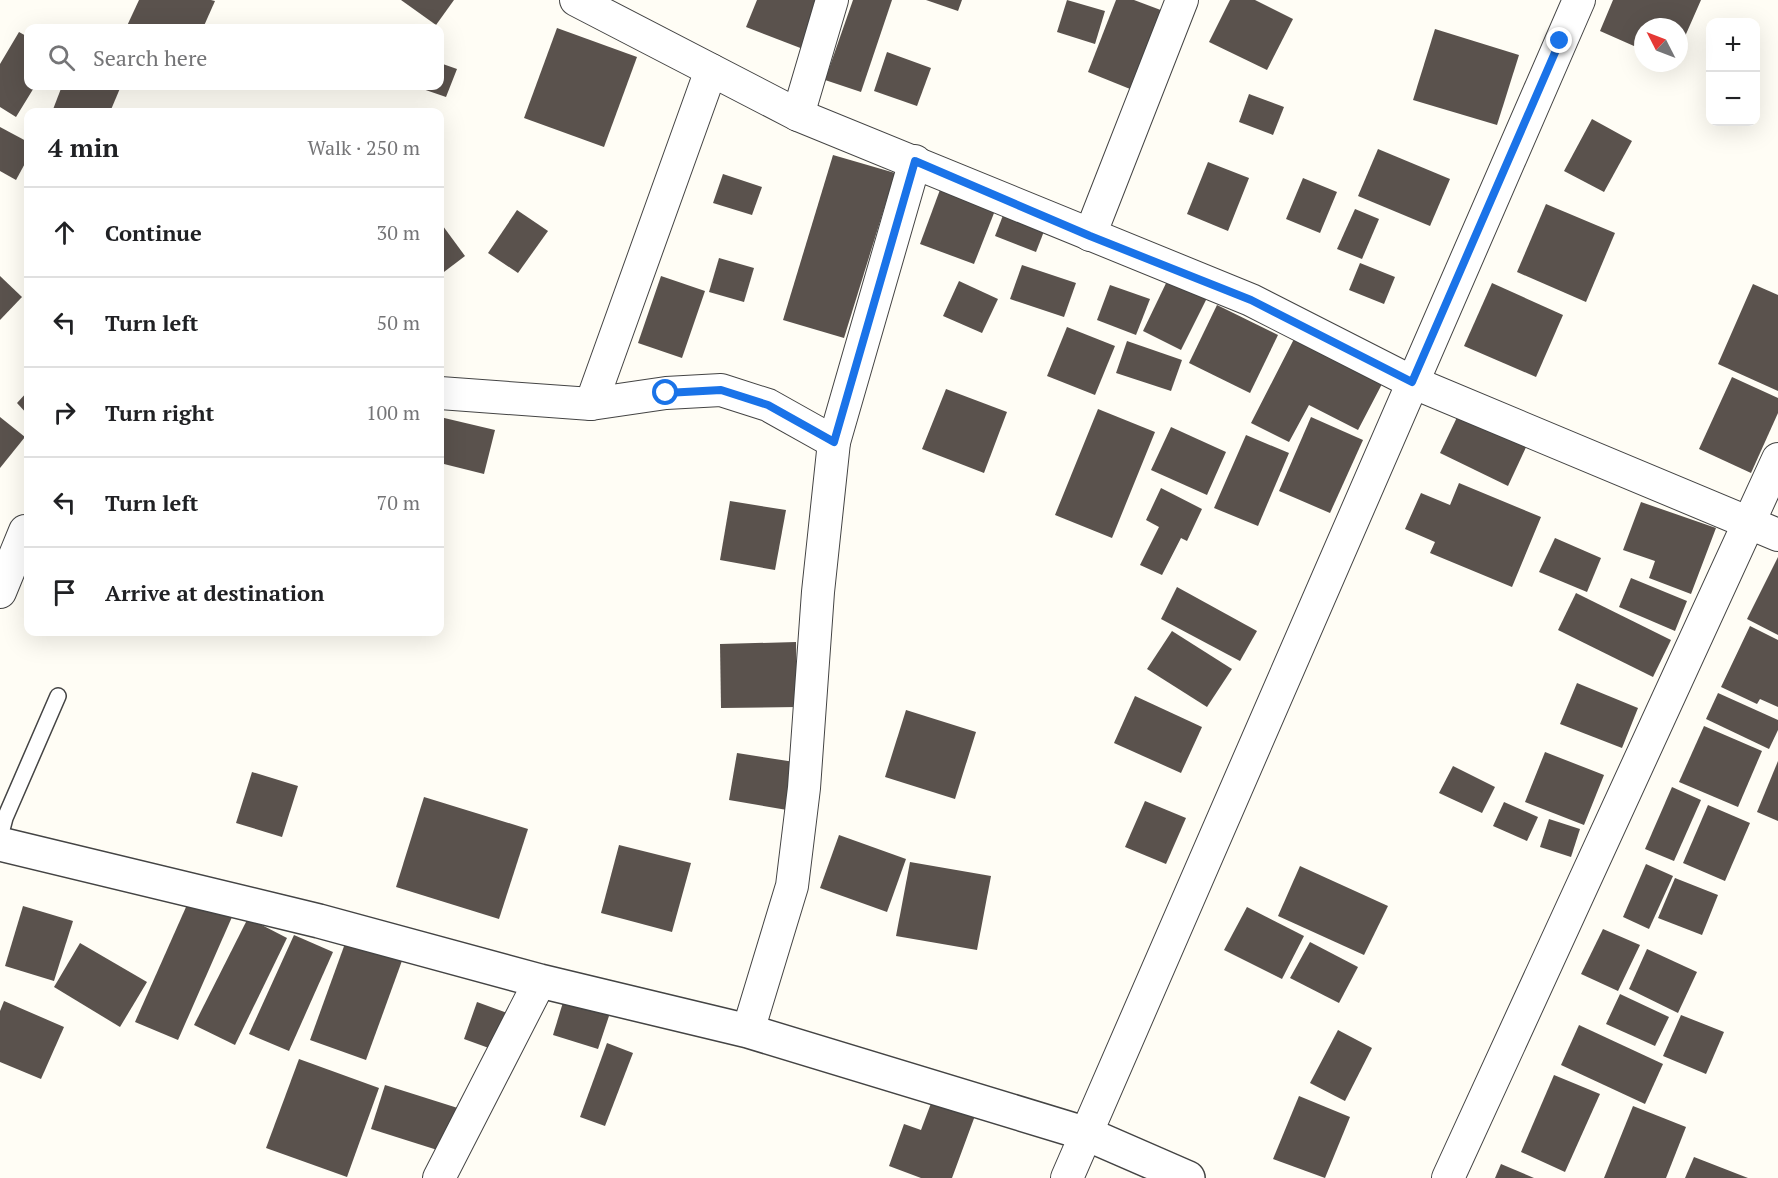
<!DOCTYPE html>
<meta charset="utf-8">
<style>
body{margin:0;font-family:"PT Serif",serif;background:#f6f6f6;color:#202124}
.controls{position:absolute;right:18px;top:18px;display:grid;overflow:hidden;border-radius:12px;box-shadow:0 6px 24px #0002}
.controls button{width:54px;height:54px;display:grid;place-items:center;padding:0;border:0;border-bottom:2px solid #e0e0e0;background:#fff;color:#202124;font:30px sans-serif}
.compass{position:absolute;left:1634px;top:18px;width:54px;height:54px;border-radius:50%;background:#fff;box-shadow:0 6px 24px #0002;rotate:312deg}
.stop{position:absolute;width:18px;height:18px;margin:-14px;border:4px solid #1a73e8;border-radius:50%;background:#fff}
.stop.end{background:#1a73e8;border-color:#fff;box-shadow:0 2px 6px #0008}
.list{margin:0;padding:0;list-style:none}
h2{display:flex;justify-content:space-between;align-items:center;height:78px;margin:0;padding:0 24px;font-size:26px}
h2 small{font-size:20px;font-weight:400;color:#757577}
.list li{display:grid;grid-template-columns:39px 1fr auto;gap:18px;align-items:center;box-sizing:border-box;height:90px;padding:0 24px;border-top:2px solid #e0e0e0}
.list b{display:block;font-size:22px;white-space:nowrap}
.list em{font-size:20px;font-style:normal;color:#757577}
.icon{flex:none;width:33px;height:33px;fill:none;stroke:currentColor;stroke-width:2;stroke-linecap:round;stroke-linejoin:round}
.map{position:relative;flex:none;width:1778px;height:1178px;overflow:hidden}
.search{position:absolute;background:#fff;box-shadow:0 6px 24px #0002;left:24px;top:24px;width:420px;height:66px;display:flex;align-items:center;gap:15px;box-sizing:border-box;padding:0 21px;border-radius:12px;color:#757577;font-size:22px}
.panel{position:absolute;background:#fff;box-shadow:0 6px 24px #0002;left:24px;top:108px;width:420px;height:528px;border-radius:12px}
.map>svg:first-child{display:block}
.building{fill:#5a524d}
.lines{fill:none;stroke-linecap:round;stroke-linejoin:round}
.service-casing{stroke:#444;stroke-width:18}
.minor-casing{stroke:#444;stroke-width:34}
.tertiary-casing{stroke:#444;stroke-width:36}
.service{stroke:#fff;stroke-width:15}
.minor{stroke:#fff;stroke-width:32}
.tertiary{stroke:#fff;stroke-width:33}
.route{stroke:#1a73e8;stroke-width:8}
</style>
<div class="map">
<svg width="1778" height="1178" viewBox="0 0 1778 1178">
<rect width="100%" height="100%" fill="#fffdf5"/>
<g class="building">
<polygon points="139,0 211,0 215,1 203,28 126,28"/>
<polygon points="401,0 454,0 436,25"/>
<polygon points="757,0 822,0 803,49 746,27"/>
<polygon points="853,0 892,0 861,92 825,80"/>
<polygon points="926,0 962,0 958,11"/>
<polygon points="1067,0 1105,11 1095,44 1057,32"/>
<polygon points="1116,0 1134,0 1166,12 1135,91 1088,72"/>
<polygon points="1230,0 1255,0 1293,19 1267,70 1209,42"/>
<polygon points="1613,0 1701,0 1679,50 1679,27 1643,27 1643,50 1600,31"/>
<polygon points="557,28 637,57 604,147 524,118"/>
<polygon points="1435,29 1519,55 1497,125 1413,100"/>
<polygon points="19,32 28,37 28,86 35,86 16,117 0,107 0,64"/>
<polygon points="887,52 931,68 917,106 874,91"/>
<polygon points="440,63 457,69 446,97 414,86 440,86"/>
<polygon points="62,86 121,86 110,112 52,112"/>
<polygon points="1249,94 1284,107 1273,135 1239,122"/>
<polygon points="1592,119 1632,141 1604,192 1564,171"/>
<polygon points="0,127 28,142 28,158 16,180 0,171"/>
<polygon points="1378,149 1450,179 1430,226 1358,196"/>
<polygon points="833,155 895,173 844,338 783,320"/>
<polygon points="1208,162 1249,178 1228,231 1187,214"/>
<polygon points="723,174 762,187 752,215 713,203"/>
<polygon points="1303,178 1337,192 1320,233 1286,219"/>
<polygon points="941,187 996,208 974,264 920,244"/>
<polygon points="1546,204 1615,233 1586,302 1517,272"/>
<polygon points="1007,205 1048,221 1036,252 995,236"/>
<polygon points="1355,209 1379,219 1362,259 1337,249"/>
<polygon points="517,210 548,231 518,273 488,253"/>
<polygon points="440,222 465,256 440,275"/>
<polygon points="719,258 754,268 744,302 709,292"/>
<polygon points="1360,263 1395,277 1384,304 1349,290"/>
<polygon points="1022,265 1076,283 1064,317 1010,299"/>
<polygon points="0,276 22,297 0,320"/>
<polygon points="661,276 705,291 682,358 638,343"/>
<polygon points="1169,277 1208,296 1181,350 1143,331"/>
<polygon points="959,281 998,299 982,333 943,316"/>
<polygon points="1492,283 1563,315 1536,377 1464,346"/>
<polygon points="1753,284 1778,295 1778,391 1718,364"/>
<polygon points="1110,285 1150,299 1136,335 1097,320"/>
<polygon points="1217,305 1278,335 1250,393 1189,363"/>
<polygon points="1067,327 1115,346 1095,395 1047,376"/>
<polygon points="1294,339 1382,384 1358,430 1309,405 1289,442 1251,423"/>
<polygon points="1127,341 1182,360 1171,391 1116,373"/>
<polygon points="1732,377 1778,398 1778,413 1751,473 1699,449"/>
<polygon points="946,389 1007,412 984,473 922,449"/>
<polygon points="28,391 28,415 17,403"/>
<polygon points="1098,409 1155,432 1112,538 1055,515"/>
<polygon points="1460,411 1528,443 1508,486 1440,453"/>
<polygon points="0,417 25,437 0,468"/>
<polygon points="440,417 495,430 484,474 440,463"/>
<polygon points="1311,417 1363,440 1330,513 1279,491"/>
<polygon points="1171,427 1226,452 1207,495 1151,470"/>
<polygon points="1246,435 1289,453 1258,526 1214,508"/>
<polygon points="1459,483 1541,517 1512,587 1430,553 1435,542 1405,529 1421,493 1450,505"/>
<polygon points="1161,488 1202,509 1187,541 1181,538 1162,575 1140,565 1159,527 1146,520"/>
<polygon points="730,501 786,510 775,570 720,560"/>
<polygon points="1641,502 1716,528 1691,594 1649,578 1655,561 1623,550"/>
<polygon points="1555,538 1601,558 1587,592 1539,572"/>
<polygon points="1778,557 1778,635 1747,619"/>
<polygon points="1631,578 1687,601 1675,631 1619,607"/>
<polygon points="1177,587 1257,631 1240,661 1161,619"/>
<polygon points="1576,593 1671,640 1653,677 1558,630"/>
<polygon points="1750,626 1778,640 1778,707 1760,699 1757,704 1721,687"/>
<polygon points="1172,631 1232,669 1207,707 1147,669"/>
<polygon points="796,642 797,707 721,708 720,644"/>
<polygon points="1577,683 1638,708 1622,748 1560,724"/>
<polygon points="1718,693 1778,720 1778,730 1769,749 1706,719"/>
<polygon points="1135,696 1202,727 1181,773 1114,743"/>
<polygon points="906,710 976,732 955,799 885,777"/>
<polygon points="1704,726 1762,751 1738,807 1679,782"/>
<polygon points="1545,752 1604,775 1584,825 1525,802"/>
<polygon points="737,753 801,763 793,811 729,800"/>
<polygon points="1778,761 1778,821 1757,812"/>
<polygon points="1453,766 1495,787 1482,813 1439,793"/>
<polygon points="252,772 298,786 282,837 236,823"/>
<polygon points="1672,787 1701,800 1674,861 1645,849"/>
<polygon points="424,797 528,829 499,919 396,887"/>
<polygon points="1145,801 1186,818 1166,864 1125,847"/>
<polygon points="1504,802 1538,817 1527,841 1493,826"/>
<polygon points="1708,805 1750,823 1725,881 1683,863"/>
<polygon points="1549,819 1580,829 1571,857 1540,847"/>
<polygon points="839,835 906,859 887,912 820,888"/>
<polygon points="619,845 691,863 672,932 601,913"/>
<polygon points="910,862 991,876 977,950 896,936"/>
<polygon points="1646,864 1673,876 1649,929 1623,917"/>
<polygon points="1300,866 1388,906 1364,955 1278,916"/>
<polygon points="1675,878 1718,895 1702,935 1658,918"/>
<polygon points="190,898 232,917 178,1040 135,1022"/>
<polygon points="23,906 73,921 54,981 5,966"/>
<polygon points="1247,907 1304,936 1282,979 1224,950"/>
<polygon points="248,918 287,938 235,1045 194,1025"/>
<polygon points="1603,929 1640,945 1618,991 1581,974"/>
<polygon points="294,935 333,952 289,1051 249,1034"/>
<polygon points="347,938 403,958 366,1060 310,1040"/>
<polygon points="1310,942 1358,967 1339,1003 1290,978"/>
<polygon points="80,943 147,982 120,1027 54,987"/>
<polygon points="1647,949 1697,972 1678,1013 1629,989"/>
<polygon points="1620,994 1669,1017 1655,1046 1606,1024"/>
<polygon points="564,999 610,1013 598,1049 553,1035"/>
<polygon points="4,1001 64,1027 41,1079 0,1062 0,1011"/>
<polygon points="477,1002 510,1014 497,1051 464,1039"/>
<polygon points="1681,1015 1724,1032 1706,1074 1663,1056"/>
<polygon points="1579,1025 1663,1064 1645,1104 1561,1065"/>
<polygon points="1338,1030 1372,1048 1345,1101 1310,1083"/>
<polygon points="607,1043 633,1053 605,1126 580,1117"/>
<polygon points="299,1059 379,1088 347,1177 266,1148"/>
<polygon points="1554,1075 1600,1094 1565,1172 1521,1152"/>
<polygon points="385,1085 464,1110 450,1154 371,1129"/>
<polygon points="1299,1096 1350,1117 1325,1178 1273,1159"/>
<polygon points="933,1098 976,1113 952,1178 921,1178 889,1166 904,1124 921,1130"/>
<polygon points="1633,1106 1686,1127 1666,1178 1604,1178"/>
<polygon points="1694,1157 1748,1178 1685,1178"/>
<polygon points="1501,1164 1534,1178 1495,1178"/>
</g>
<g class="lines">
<g class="service-casing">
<polyline id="service" points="0,837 5,818 58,696"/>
</g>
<g class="minor-casing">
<g id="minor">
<polyline points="576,0 798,115 1251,300 1412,382 1778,535"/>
<polyline points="798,115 832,0"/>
<polyline points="1090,235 1182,0"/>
<polyline points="440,393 591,404 666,393 721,390 768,405 834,442"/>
<polyline points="591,404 711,70"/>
<polyline points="0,592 25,531"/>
<polyline points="748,1031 792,886 804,788 818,592 834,442 915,161"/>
<polyline points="439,1178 540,981"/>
<polyline points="1067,1178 1579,0"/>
<polyline points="1448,1178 1778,459"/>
</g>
</g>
<g class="tertiary-casing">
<polyline id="tertiary" points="0,844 319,921 540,981 748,1031 1087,1134 1188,1178"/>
</g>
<use href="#service" class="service"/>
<use href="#minor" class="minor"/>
<use href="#tertiary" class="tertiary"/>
</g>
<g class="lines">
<polyline class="route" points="666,393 721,390 768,405 834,442 915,161 1090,236 1251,300 1412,382 1560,41"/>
</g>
</svg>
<div class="controls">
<button>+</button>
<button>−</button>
</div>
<svg class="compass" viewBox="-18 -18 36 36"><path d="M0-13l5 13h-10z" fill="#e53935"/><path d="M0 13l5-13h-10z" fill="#757577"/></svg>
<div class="stop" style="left:666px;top:393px"></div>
<div class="stop end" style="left:1560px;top:41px"></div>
<div class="search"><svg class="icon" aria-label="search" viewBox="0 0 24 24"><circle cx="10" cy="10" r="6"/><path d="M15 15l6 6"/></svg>Search here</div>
<section class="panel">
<h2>4 min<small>Walk · 250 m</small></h2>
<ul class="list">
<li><svg class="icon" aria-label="ahead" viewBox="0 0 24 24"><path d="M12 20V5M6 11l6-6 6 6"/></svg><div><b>Continue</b></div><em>30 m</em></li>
<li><svg class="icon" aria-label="left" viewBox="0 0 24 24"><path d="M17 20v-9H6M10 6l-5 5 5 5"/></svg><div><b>Turn left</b></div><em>50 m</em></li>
<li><svg class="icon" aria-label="right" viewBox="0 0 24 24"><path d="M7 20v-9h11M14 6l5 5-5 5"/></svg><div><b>Turn right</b></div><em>100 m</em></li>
<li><svg class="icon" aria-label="left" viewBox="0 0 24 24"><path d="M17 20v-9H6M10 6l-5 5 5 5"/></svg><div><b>Turn left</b></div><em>70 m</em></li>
<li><svg class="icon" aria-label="arrive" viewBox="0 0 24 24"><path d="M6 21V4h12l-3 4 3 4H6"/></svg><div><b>Arrive at destination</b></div></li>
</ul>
</section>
</div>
